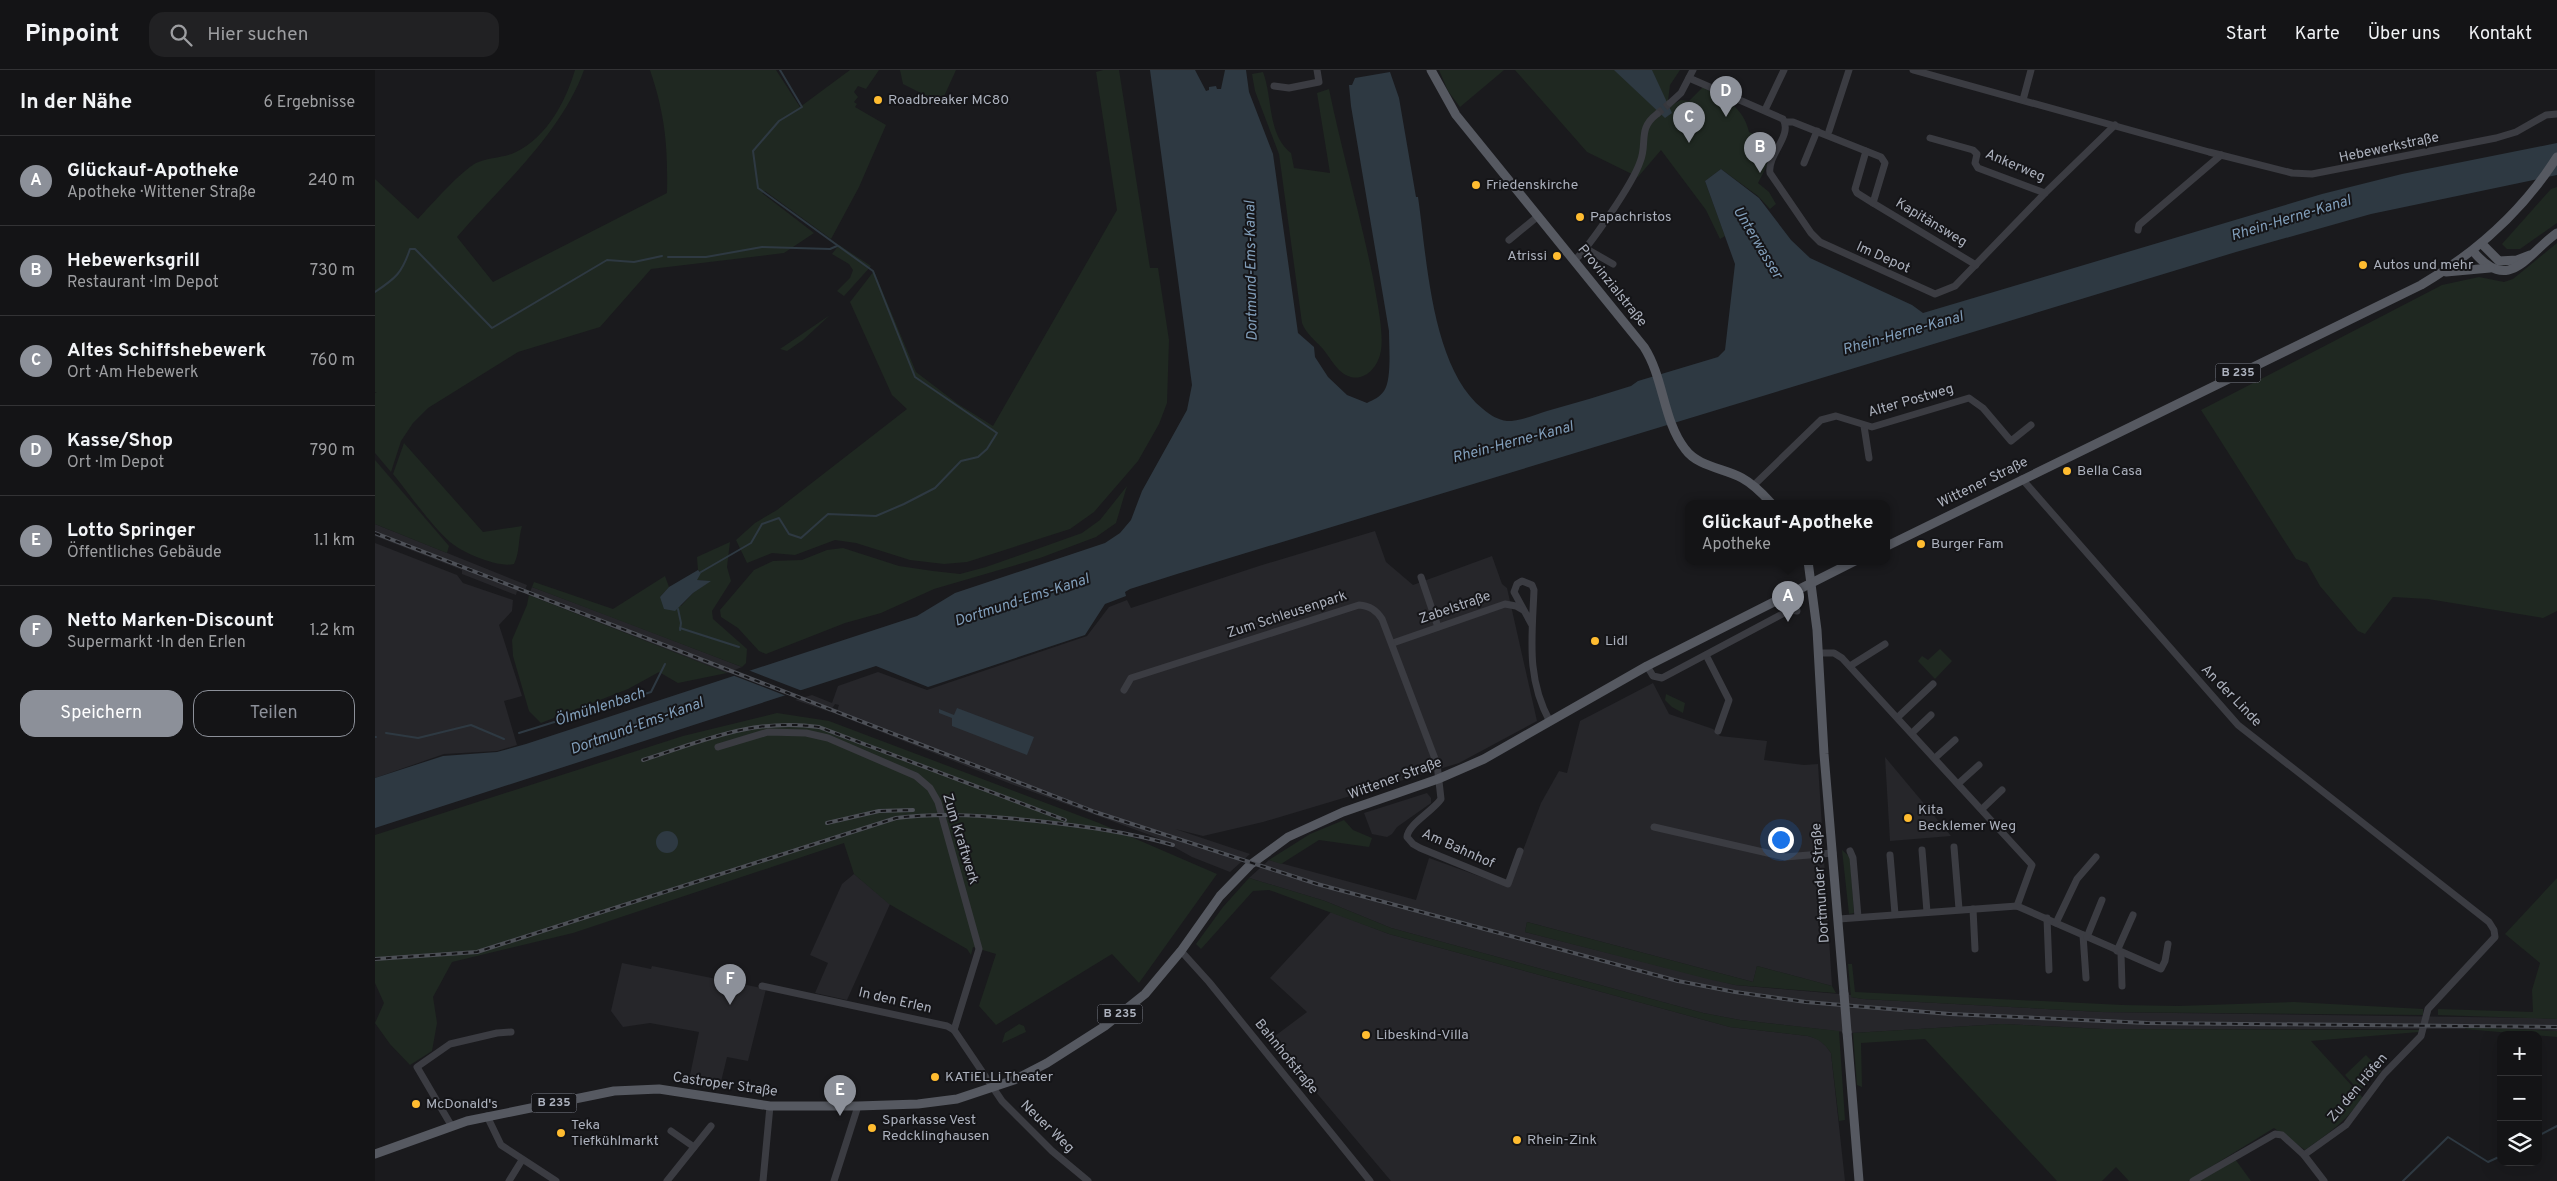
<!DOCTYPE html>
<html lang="de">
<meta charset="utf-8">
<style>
body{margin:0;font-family:Overpass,sans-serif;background:#212123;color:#f1f3f6}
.controls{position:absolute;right:15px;bottom:15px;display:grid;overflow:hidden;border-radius:10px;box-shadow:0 5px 20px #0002}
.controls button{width:45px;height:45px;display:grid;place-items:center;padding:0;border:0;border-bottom:1px solid #333335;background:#141416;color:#f1f3f6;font:25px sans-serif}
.you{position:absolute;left:1405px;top:769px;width:18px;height:18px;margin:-12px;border:4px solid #fff;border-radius:50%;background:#1a73e8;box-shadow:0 0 0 8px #1a73e833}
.badge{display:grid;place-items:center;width:32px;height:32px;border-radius:50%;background:#8c9099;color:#fff;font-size:16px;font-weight:700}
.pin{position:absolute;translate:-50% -41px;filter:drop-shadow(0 1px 2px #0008)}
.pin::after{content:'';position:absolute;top:26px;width:18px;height:15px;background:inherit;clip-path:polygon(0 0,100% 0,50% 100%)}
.popup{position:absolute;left:1310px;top:430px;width:205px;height:65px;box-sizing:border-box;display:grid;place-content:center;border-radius:10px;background:#141416;filter:drop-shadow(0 1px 4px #0005);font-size:16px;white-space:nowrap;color:#9d9ea1}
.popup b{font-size:19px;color:#f1f3f6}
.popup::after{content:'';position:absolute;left:50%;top:100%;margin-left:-10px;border:10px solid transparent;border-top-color:#141416}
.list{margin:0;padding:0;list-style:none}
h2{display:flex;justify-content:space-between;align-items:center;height:65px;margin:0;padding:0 20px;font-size:21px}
h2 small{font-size:16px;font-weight:400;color:#9d9ea1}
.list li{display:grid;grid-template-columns:32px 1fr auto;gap:15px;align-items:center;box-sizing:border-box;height:90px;padding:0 20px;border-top:1px solid #333335}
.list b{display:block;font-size:19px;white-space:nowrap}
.list p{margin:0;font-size:16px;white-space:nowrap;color:#9d9ea1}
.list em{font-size:16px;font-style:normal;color:#9d9ea1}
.actions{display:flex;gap:10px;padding:15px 20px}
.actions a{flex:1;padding:11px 0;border:1px solid #8c9099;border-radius:15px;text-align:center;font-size:18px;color:#8c9099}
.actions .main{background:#8c9099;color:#fff}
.icon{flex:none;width:28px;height:28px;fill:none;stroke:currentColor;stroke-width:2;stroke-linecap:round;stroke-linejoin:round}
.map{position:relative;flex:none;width:2182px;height:1111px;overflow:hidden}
header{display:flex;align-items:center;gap:30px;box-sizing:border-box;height:70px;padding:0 25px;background:#141416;border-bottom:1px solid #333335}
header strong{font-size:24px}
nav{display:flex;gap:28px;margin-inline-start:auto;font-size:18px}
.search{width:350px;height:45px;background:#212123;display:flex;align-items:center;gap:12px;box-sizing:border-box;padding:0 18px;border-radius:15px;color:#9d9ea1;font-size:19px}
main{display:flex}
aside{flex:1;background:#141416}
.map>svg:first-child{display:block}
.built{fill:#26262a}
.green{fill:#1f2821}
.water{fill:#2e3942}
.pier{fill:#1a1a1d}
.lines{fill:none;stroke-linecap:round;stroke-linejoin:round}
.stream{stroke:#2e3942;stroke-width:2}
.minor-tunnel{stroke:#37383d;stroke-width:7;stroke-dasharray:7 3.5;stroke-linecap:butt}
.minor{stroke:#3b3c42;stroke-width:7}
.major{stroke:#565961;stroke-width:9}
.rail-casing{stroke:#4d5057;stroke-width:4}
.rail{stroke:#151518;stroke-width:2;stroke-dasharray:5.5;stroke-linecap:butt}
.major-bridge{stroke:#565961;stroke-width:9}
.poi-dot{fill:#ffbc30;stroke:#151518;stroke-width:2}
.labels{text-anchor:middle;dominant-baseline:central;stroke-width:4;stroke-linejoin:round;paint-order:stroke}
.shield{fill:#151518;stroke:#7f828c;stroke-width:1}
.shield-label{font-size:12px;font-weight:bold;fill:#acb1bd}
.poi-label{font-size:14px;fill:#acb1bd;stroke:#151518;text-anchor:start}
.street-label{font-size:14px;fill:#acb1bd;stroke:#151518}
.water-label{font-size:15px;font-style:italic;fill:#819eba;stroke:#151518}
</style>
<header>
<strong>Pinpoint</strong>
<div class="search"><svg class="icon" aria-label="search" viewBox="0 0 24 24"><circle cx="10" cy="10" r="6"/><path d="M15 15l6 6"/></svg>Hier suchen</div>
<nav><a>Start</a><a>Karte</a><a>Über uns</a><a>Kontakt</a></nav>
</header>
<main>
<aside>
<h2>In der Nähe<small>6 Ergebnisse</small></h2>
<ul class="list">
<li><span class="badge">A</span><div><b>Glückauf-Apotheke</b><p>Apotheke · Wittener Straße</p></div><em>240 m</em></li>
<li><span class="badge">B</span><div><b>Hebewerksgrill</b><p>Restaurant · Im Depot</p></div><em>730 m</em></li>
<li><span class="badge">C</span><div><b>Altes Schiffshebewerk</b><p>Ort · Am Hebewerk</p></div><em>760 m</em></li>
<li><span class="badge">D</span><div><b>Kasse/Shop</b><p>Ort · Im Depot</p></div><em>790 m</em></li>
<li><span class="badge">E</span><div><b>Lotto Springer</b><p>Öffentliches Gebäude</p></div><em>1.1 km</em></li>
<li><span class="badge">F</span><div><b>Netto Marken-Discount</b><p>Supermarkt · In den Erlen</p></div><em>1.2 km</em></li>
</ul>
<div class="actions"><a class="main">Speichern</a><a>Teilen</a></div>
</aside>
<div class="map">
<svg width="2182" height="1111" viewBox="0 0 2182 1111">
<rect width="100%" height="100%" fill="#1a1a1d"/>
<g class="built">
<polygon points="0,454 152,515 149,523 142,521 141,525 87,504 87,500 0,466"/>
<polygon points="1000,461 1011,492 1038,515 1117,486 1127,514 1132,518 1162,651 1084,693 1012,715 888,752 828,766 800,759 875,784 855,802 817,787 783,768 636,714 461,644 464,635 460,634 455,642 420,630 437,625 457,633 463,616 503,602 552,620 712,566 734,537 752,530 756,538 884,496"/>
<polygon points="0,473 82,505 88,513 138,530 137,541 124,555 147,626 129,631 142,675 122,681 69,684 0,708"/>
<polygon points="157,517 237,547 367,597 352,603 154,525"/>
<polygon points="1278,613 1294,644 1338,659 1345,666 1392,671 1389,690 1429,695 1443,694 1457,916 1382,896 1378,912 1152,852 1150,862 1360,915 1476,925 1476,927 1488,929 1727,942 2161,948 2182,949 2182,961 2093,957 2090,959 1728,959 1627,954 1478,963 1365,950 1328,943 1016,858 950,831 874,808 894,790 1041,830 1054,788 1134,817 1166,733 1184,701 1192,703 1205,651"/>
<polygon points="1510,687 1576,766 1515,771"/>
<polygon points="1052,723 1056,728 1056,733 1022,757 1017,764 1012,767 997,764 989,743"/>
<polygon points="479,804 515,834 472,930 440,923 453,893 435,885 467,814"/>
<polygon points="956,842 1014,864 1355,957 1433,966 1443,969 1451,976 1456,983 1470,1111 1016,1111 896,969 932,942 895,908"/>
<polygon points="247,893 276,899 277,896 391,919 373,991 352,987 344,1020 313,1015 324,962 275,953 248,957 236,941"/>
</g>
<g class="green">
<path d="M200,0H209C186,64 126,116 82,167L118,212L292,123C293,76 290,44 275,0H401L425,37L475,0H504L491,19L483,16L479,22L483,27L479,32L482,34L480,37L511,55L484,117L456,169L390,121L387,123L439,163L409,183L276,199L225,257L143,282L53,338L38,353L26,371L16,402L0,383V323L2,322H0V109L43,149C55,136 87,100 101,93C113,87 129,88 141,82C172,67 191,31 200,0Z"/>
<polygon points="525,0 581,0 566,33 528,14"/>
<polygon points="728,0 744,0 775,198 783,198 794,270 792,333 784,354 763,391 719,442 695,459 592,492 569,494 535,490 481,473 460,470 420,485 397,483 372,493 361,470 380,453 402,440 532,339 517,325 475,232 499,201 541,302 583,334 618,356 742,140 721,2"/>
<polygon points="1064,0 1129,0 1085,37 1073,21"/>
<path d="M1140,0H1305L1295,15L1293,31L1297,35L1306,30L1314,31L1328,17C1350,29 1368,36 1374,62L1385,67L1387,72L1401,78L1383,113L1394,122L1401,134L1395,139L1383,126L1346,99L1330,111L1350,166L1345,169L1331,140L1286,80L1263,107L1212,82Z"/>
<path d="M888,2C898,28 892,64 916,83L919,98L955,103L942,23L954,19C967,82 985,144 998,208C1001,226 1009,262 1006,280C1003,301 983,318 964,300C958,294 953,285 948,279C939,269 932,265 927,253L904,84L880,21L877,4Z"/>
<polygon points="2182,117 2182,153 2145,179 2132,179 2127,174 2176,119"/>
<polygon points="2182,173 2182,541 2168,548 2053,529 2018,527 1990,564 1983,561 1945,516 1932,493 1921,489 1826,340 2067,215 2104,207 2129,212 2138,209"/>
<polygon points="464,175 496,196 469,226 462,221 475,208 478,200 474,194 457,184"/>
<polygon points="455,245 428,270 412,281 405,279"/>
<path d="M29,373L108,462L147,456C143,469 145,482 139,494C123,498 88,483 75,472C56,455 35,425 18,404Z"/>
<polygon points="0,390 74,476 72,483 0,454"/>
<polygon points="752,416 741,453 721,467 665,488 559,519 506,543 470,553 391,584 384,581 363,558 346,547 345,540 379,500 398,491 427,490 452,480 468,478 524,496 558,501 585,504 611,497 707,463 725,450"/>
<polygon points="355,472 352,497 356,511 337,541 338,549 372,579 371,593 367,597 157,517 159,512 238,539 290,506 294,517 285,527 306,536 318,523 335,511 321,510 325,501 323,500 322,487"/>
<polygon points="154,525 352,603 303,613 284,602 253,619 166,653 154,641 138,586 137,570 152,535"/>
<polygon points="1565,579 1577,591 1560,609 1543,591 1547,586 1553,590"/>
<polygon points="1291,624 1310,633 1308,643 1297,637 1290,630"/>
<polygon points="402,643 454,651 724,753 842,804 764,913 737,884 621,955 604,936 621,884 598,877 596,885 592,879 514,834 479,804 469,773 198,863 77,892 58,927 62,953 57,981 35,995 15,974 0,953 9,933 0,913 0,765 308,666"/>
<polygon points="969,750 978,760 997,768 994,777 944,770 906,794 894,790 935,764"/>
<polygon points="1467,780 1475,787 1479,843 1474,844"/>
<path d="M874,808L950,831L1016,858L1328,943L1365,950L1464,961L1470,1050L1464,1051L1456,983C1450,974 1444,969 1433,966L1355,957L1014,864L894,820L878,821L826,879L821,874L848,837Z"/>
<polygon points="2182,808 2182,949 2063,945 2063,939 2158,942 2157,920 2165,893 2130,864"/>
<polygon points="1152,852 1378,912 1382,896 1457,916 1461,923 1360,915 1333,909 1150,862"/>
<polygon points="1473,894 1477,894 1480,922 1747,935 1803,936 1919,932 2048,939 2048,945 1727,942 1488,929 1476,927"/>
<polygon points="644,954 649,956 651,962 627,973 630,963"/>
<path d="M1627,954L1728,959L2044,960V962L1936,971L1988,1028C1970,1052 1954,1063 1930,1080L1899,1058L1813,1111H1754L1741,1097L1727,1111H1682L1550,969L1486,973L1487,1017L1482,1015L1478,963Z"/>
<polygon points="2093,957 2182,961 2182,967 2090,959"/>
<polygon points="1991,985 2006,1001 1984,1021 1970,1005"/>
<polygon points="1860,1089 1876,1111 1821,1111"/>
</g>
<g class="water">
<path d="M775,0H820L831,21L834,20V17L841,16L842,19H846L850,0H871L874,22L898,84L923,263L939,277L940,287L953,307L972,325L992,333C998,330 1005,327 1009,321C1017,310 1014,275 1014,261L976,36L974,15H977L980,8L1015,2L1024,28L1041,127H1043C1052,187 1056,298 1108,339C1115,345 1123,350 1132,351C1145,351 1160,345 1172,341C1200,333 1228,325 1256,316L1263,311L1343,287L1350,280L1360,194L1330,111L1346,99L1384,128L1416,170L1435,188L1537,235L1548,243L1947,124L2027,104L2182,73V105L1996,144L1861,182L802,504L755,519L750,522L751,526L730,534L710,565L553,617L501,596L0,758V708L68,686L122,682L151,674L542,546L580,523L730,473L745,463L756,450L767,421L812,340L817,315Z"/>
<polygon points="1239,0 1277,0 1297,43 1290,48"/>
<polygon points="323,500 326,503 322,510 336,511 318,523 300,541 289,539 285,527 294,517"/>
<polygon points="582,638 659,667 652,685 577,656 577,648 564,643 564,639 579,645"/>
<circle cx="292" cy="772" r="11"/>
</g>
<polygon class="pier" points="373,600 430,622 414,627 357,605"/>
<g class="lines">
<g class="stream">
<polyline points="293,187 331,187 387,177 455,179 462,176"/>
<path d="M0,222C21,208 27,203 35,179H40L117,258L232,190L259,192L287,186"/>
<polyline points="326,502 376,473 387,454 404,448 414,464 426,468 453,444 501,446 529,434 560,418 586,391 603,387 612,379 622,363 540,307 498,201 383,118 378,81 404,51 427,37 405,0"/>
<polyline points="303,539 306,553 305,560"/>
<polyline points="305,558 364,577"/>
<polyline points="11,663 43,668 96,655 129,669"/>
<polyline points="144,663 276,622 290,594"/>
<polyline points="0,667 1,667"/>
<polyline points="2163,1066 2182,1056"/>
<polyline points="2028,1111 2073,1067 2113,1092 2126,1086"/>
</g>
<polyline class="minor-tunnel" points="1282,44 1295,33"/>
<g class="minor">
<polyline points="1538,0 1834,82 1917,103 1937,104 2121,68 2141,62 2171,45 2182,44"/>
<path d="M1314,8L1408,49C1418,66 1392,85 1395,103L1436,163L1445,172L1560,224L1580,216L1670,123L1740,55"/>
<polyline points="899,16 914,18 944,12 942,0"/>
<polyline points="1648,30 1656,0"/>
<polyline points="1295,33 1306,23 1318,0"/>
<polyline points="1390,40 1409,0"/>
<polyline points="1410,52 1418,52 1506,87 1510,93 1498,133 1601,195"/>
<polyline points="1454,61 1474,0"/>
<polyline points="1555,68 1598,80 1602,84 1600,93 1603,98 1670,123"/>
<polyline points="1491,81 1480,119 1482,123 1498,133"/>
<polyline points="1429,93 1442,61"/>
<polyline points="1763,160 1764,155 1846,85"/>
<polyline points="1134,170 1162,147"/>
<polyline points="1210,178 1238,194"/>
<path d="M1199,191C1215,176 1258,113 1265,92C1273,73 1262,59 1282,44"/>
<polyline points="1489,356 1494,388"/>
<polyline points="1647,409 1863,655 2114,852 2119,860 2120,867 2053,939 2046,966 2009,1004 1971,1055 1929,1085 1907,1065 1900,1064 1818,1111"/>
<polyline points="1378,416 1446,350 1461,346 1497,357 1594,328 1608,338 1636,371 1656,355"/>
<polyline points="1046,507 1063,557"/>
<path d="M1157,555L1139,522L1142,514L1147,511L1157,515L1159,520C1157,568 1151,608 1175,652"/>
<polyline points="1018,573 1130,534 1141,536 1148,540"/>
<polyline points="1443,583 1459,583 1467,588 1657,795 1642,836"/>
<polyline points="1331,585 1354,630 1343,661"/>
<polyline points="1272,596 1278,606 1287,608 1415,540 1422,541"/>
<polyline points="1475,596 1510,574"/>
<path d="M749,620L756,608L984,535C995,536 1001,540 1007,549L1062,694L1066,729C1058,741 1033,754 1032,767L1038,774L1045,778L1133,814L1145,781"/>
<polyline points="1523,647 1558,614"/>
<polyline points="1537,663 1556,645"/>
<polyline points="343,677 393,662 431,663 453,668 541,706 555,718 563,732 604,879 579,960"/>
<polyline points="1560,688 1580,670"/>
<polyline points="1584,713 1604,695"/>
<polyline points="1607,739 1627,720"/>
<polyline points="1279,757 1410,787 1458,783"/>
<polyline points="1579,777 1584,839"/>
<polyline points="1547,780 1552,842"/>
<polyline points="1475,781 1478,788 1483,847"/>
<polyline points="1515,785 1520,844"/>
<polyline points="1598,839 1600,879"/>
<polyline points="1672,848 1674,900"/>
<polyline points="1464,849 1642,836 1786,899 1790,891 1793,874"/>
<polyline points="1681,853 1702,809 1721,787"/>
<polyline points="1708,865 1711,908"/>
<polyline points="1712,867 1727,830"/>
<polyline points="806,881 834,912 995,1111"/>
<polyline points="1742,881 1758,845"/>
<polyline points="1746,883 1747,916"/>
<polyline points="387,916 572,956 579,960 627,1031 677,1081 713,1111"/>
<polyline points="112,1046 126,1075 181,1111"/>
<polyline points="76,1055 42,997 75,974 122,963 136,962"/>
<polyline points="296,1061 319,1077"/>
<polyline points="1929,1085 1949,1111"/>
<polyline points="134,1111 147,1090"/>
<polyline points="292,1111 336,1056"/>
<polyline points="388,1111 395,1036"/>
<polyline points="459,1111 483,1036"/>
</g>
<g class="major">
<path d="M1056,0L1081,45L1269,277C1289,308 1288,351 1310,379C1323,397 1349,398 1367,408C1378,414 1388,424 1396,433"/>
<polyline points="2107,174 2124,191 2142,190 2155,185"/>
<path d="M2098,181C2134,225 2152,184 2182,163"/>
<polyline points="2071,202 2115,198"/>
<path d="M1512,476L2046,215C2102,182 2147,142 2182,87"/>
<polyline points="1433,491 1442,560 1449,684 1469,924"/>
<polyline points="1472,962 1484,1111"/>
<polyline points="0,1084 92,1051 239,1021 284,1019 395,1036 483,1036 543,1034 582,1029 639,1010 672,993 730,956 770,924 806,881 845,826 875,795 913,767 968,742 1063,709 1109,689 1272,596 1480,491"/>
</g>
<g class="rail-casing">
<g id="rail">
<polyline points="0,463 720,742 942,814 1303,911 1360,922 1431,932 1575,944 1772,953 2182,957"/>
<path d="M268,690C331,670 377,648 444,657L690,750"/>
<polyline points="452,753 504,741 538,740"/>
<path d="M0,889L102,882L521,748C569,742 614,746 662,751C708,756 753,762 798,775"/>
</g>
</g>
<use href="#rail" class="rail"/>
<polyline class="major-bridge" points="1469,924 1472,962"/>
</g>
<g class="poi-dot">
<circle cx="503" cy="30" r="5"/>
<circle cx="1101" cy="115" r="5"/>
<circle cx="1205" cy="147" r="5"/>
<circle cx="1182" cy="186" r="5"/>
<circle cx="1988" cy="195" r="5"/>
<circle cx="1692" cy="401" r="5"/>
<circle cx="1546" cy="474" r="5"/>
<circle cx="1220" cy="571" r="5"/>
<circle cx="1533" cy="748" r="5"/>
<circle cx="991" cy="965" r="5"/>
<circle cx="560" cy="1007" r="5"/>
<circle cx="41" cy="1034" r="5"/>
<circle cx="497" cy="1058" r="5"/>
<circle cx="186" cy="1063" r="5"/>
<circle cx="1142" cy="1070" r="5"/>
</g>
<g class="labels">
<g class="shield">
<rect x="1840.5" y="293.5" width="45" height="19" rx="4"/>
<rect x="722.5" y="934.5" width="45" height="19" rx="4"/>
<rect x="156.5" y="1023.5" width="45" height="19" rx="4"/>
</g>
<g class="shield-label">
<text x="1863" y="303">B 235</text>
<text x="745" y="944">B 235</text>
<text x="179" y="1033">B 235</text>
</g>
<g class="poi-label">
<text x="513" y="30">Roadbreaker MC80</text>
<text x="1111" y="115">Friedenskirche</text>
<text x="1215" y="147">Papachristos</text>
<text x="1172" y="186" text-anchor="end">Atrissi</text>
<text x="1998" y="195">Autos und mehr</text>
<text x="1702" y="401">Bella Casa</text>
<text x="1556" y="474">Burger Fam</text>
<text x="1230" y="571">Lidl</text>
<text x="1543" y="740">Kita<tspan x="1543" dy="16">Becklemer Weg</tspan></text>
<text x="1001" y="965">Libeskind-Villa</text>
<text x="570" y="1007">KATiELLi Theater</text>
<text x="51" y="1034">McDonald's</text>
<text x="507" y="1050">Sparkasse Vest<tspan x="507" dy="16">Redcklinghausen</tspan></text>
<text x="196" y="1055">Teka<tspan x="196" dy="16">Tiefkühlmarkt</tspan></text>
<text x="1152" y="1070">Rhein-Zink</text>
</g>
<g class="street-label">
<text transform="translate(2014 78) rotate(-12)">Hebewerkstraße</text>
<text transform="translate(1640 96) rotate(23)">Ankerweg</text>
<text transform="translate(1556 153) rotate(31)">Kapitänsweg</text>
<text transform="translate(1508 188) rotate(24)">Im Depot</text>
<text transform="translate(1237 216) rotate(51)">Provinzialstraße</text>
<text transform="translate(1536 331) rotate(-16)">Alter Postweg</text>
<text transform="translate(1608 413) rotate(-26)">Wittener Straße</text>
<text transform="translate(1080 538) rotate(-19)">Zabelstraße</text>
<text transform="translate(912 545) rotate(-18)">Zum Schleusenpark</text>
<text transform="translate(1856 626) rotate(46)">An der Linde</text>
<text transform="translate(1020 709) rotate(-20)">Wittener Straße</text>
<text transform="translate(585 769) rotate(73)">Zum Kraftwerk</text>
<text transform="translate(1083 779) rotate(24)">Am Bahnhof</text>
<text transform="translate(1446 813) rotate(-94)">Dortmunder Straße</text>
<text transform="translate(520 931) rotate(13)">In den Erlen</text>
<text transform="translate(911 987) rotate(51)">Bahnhofstraße</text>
<text transform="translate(350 1015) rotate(8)">Castroper Straße</text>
<text transform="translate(1983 1018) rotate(-50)">Zu den Höfen</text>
<text transform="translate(672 1057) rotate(44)">Neuer Weg</text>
</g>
<g class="water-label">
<text transform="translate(1916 149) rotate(-17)">Rhein-Herne-Kanal</text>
<text transform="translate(1382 173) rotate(59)">Unterwasser</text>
<text transform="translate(877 201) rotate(-91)">Dortmund-Ems-Kanal</text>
<text transform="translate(1528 264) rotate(-16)">Rhein-Herne-Kanal</text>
<text transform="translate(1138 373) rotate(-15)">Rhein-Herne-Kanal</text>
<text transform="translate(647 531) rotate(-18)">Dortmund-Ems-Kanal</text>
<text transform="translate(225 638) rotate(-18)">Ölmühlenbach</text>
<text transform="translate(262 657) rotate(-20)">Dortmund-Ems-Kanal</text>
</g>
</g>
</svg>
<div class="controls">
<button>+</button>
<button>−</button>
<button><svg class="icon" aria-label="layers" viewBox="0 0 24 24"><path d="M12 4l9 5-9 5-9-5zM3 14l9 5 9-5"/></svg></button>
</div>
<div class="you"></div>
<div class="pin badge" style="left:1413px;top:552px">A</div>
<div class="popup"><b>Glückauf-Apotheke</b>Apotheke</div>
<div class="pin badge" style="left:1385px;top:103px">B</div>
<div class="pin badge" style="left:1314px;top:73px">C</div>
<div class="pin badge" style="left:1351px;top:47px">D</div>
<div class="pin badge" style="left:465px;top:1046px">E</div>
<div class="pin badge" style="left:355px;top:935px">F</div>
</div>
</main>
